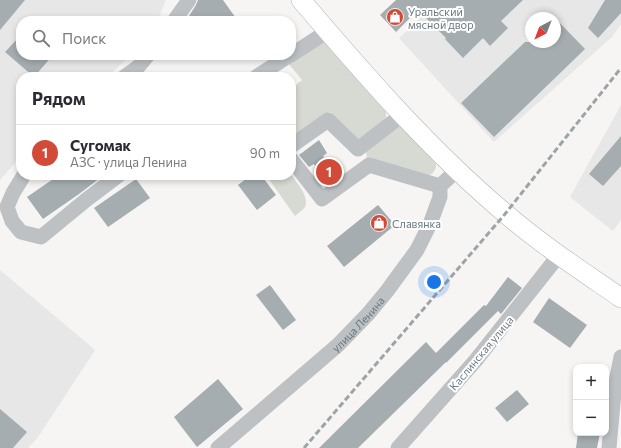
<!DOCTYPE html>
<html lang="ru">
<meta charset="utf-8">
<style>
body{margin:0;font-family:Commissioner,sans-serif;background:#f2f2f3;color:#2b2b33}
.controls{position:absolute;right:12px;bottom:12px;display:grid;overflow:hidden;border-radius:8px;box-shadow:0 2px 6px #0003}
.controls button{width:36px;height:36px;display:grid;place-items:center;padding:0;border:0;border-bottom:1px solid #e1e1e2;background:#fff;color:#2b2b33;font:20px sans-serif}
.compass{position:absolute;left:525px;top:12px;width:36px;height:36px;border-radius:50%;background:#fff;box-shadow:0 2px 6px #0003;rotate:222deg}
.you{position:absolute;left:434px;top:282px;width:14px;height:14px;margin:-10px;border:3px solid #fff;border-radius:50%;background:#1a73e8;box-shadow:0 0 0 6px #1a73e833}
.badge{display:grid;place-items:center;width:26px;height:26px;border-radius:50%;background:#d14b38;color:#fff;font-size:13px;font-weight:700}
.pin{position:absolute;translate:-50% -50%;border:2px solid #fff;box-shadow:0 1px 4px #0006}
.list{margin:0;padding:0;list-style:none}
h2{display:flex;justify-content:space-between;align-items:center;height:52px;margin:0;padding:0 16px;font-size:17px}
h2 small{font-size:13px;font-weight:400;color:#7c7c81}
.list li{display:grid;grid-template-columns:26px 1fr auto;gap:12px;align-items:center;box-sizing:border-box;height:56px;padding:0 16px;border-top:1px solid #e1e1e2}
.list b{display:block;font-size:15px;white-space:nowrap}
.list p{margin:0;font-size:13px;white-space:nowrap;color:#7c7c81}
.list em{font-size:13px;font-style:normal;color:#7c7c81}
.icon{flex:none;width:22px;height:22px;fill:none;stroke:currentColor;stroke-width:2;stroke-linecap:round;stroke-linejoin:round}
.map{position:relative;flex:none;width:621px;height:448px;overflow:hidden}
.search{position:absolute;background:#fff;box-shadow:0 2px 6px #0003;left:16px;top:16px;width:280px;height:44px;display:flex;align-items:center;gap:10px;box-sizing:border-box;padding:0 14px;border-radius:16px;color:#7c7c81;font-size:15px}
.panel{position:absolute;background:#fff;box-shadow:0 2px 6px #0003;left:16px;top:72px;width:280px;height:108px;border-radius:16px}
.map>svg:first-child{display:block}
.built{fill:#e6e7e6;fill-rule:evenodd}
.green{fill:#d6dad2}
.building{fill:#a5adb1}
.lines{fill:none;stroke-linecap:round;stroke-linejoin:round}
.major-casing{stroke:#afb4b7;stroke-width:20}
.minor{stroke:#bdc1c4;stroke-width:15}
.major{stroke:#fff;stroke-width:19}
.rail{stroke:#9da4a8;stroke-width:3;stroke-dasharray:6 3;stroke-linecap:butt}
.labels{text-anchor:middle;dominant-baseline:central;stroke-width:4;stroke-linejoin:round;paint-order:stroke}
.poi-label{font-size:11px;fill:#687881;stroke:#fff;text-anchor:start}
.street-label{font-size:11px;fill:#687881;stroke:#fff}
</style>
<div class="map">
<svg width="621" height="448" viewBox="0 0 621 448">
<rect width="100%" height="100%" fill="#f6f5f3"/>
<g class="built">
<polygon points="0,0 166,0 157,21 21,21 21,55 131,55 107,77 21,77 21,156 0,180"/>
<path d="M439,0H621V24L612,37L494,142L399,38ZM531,18H555V42H531Z"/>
<polygon points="621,105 621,220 613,231 570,197"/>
<polygon points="0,270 95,350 38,437 28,448 0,448"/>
</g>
<g class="green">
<polygon points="322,39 386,112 386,117 383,121 358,140 353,138 330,112 291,137 291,89 302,80 288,63"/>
<polygon points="397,126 403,128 436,164 436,168 432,174 428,175 367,158 366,153 368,148"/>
<path d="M291,174C296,182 310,197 305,207C303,210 298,213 295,216L266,175Z"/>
</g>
<g class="building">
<polygon points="0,0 25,0 0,30"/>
<polygon points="198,0 223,0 238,21 193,21 189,16 196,5"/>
<polygon points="396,0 523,0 501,21 508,28 490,46 483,38 463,58 445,39 446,38 418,10 396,32 380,15"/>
<polygon points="605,0 621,0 621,13 598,38 588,28"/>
<polygon points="555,18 585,49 494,137 461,103 525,42 555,42"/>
<polygon points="21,35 21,55 53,55 34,77 5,52"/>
<polygon points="621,136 621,166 603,186 589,174"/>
<polygon points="319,140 327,153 323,156 338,176 328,184 314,164 309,167 299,155"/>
<polygon points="59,175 104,175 79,194 43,219 27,197"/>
<polygon points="251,175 261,175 276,195 257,210 238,185"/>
<polygon points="136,179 150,198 108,227 94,208"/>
<polygon points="378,205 395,225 344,267 327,246"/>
<polygon points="508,277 522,288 501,314 498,311 446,363 446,362 358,448 319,448 426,342 436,353 484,305 486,306"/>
<polygon points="270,285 296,320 283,330 256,295"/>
<polygon points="549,298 587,325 570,348 533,322"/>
<polygon points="218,379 243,409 197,447 174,417"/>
<polygon points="517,390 529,404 507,422 495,408"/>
<polygon points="0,409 27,432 13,448 0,448"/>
<polygon points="578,433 600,433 597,448 576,448"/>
</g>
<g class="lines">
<g class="major-casing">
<path id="major" d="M301,0C365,75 430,150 506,214C542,245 582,271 621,298"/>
</g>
<g class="minor">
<polyline points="174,21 189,0"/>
<polyline points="291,55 328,31"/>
<polyline points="124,77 138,67 148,55"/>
<polyline points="256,77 290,55"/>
<polyline points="291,146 328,120 358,149 402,115"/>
<polyline points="291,159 322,199 369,165 440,186"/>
<polyline points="24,175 13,193 7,207 12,221 21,232 41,237 86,200 119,175"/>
<path id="s1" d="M218,448L338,345L368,314L387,291L417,250L430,224L440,197V186L457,170"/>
<polyline points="398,448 476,360 559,255"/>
<polyline points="609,448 614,393 621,357"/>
</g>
<use href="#major" class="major"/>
<polyline class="rail" points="304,448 505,214 621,68"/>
</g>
<defs>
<g id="shop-disc" transform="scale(0.9)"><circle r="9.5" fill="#d14b38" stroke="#fff"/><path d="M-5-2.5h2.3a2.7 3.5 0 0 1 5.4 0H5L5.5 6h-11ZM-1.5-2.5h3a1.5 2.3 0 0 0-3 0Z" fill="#fff"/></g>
</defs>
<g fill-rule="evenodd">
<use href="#shop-disc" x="395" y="17"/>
<use href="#shop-disc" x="379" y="223"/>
</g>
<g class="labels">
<g class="poi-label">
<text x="408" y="11">Уральский<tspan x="408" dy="13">мясной двор</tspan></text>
<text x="392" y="223">Славянка</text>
</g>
<g class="street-label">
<text stroke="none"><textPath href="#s1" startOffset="187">улица Ленина</textPath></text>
<text transform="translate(481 353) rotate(-50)">Каслинская улица</text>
</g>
</g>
</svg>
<div class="controls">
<button>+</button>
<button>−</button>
</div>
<svg class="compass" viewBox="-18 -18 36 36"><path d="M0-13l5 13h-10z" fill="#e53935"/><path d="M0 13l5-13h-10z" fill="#7c7c81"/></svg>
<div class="you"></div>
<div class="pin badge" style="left:329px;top:172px">1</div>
<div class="search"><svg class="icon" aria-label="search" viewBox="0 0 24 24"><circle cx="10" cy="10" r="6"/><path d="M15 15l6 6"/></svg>Поиск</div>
<section class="panel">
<h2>Рядом<small></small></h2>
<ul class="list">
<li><span class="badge">1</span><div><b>Сугомак</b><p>АЗС · улица Ленина</p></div><em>90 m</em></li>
</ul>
</section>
</div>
